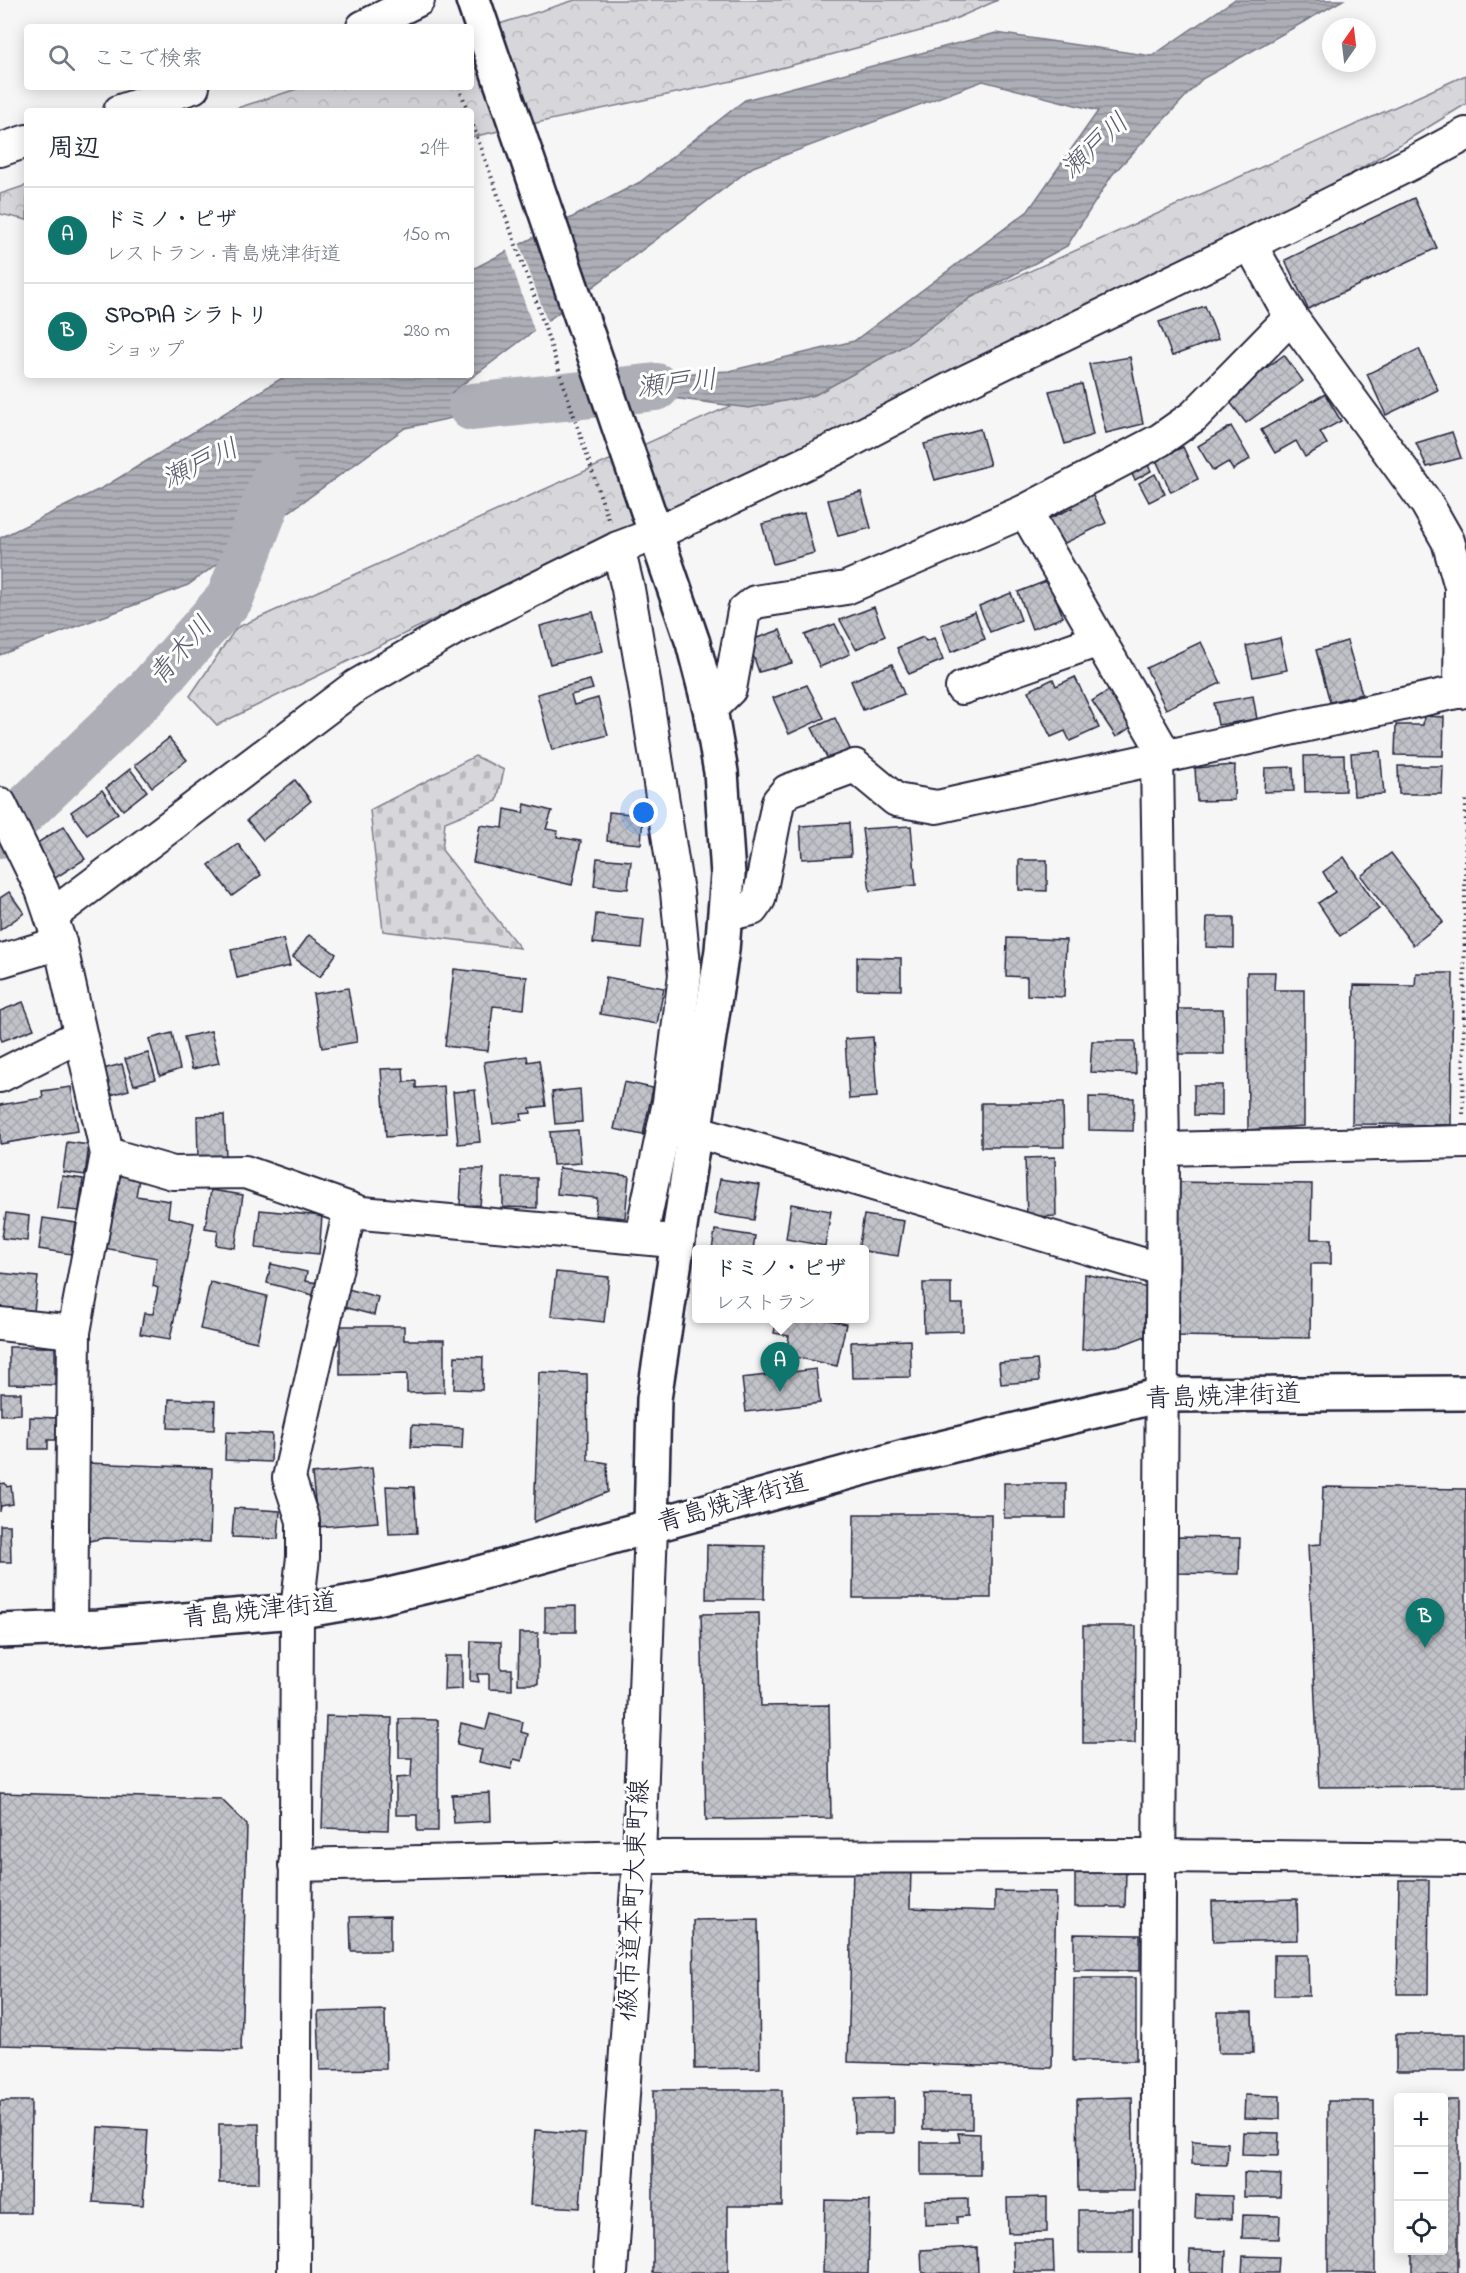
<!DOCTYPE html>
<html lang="ja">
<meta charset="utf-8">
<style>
body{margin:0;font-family:"Indie Flower","Klee One",sans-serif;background:#f2f2f3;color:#1f2937}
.controls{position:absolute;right:18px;bottom:18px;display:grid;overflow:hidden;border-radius:6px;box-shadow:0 3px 15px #0003}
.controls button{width:54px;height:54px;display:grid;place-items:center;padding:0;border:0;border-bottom:2px solid #e0e1e3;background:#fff;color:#1f2937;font:30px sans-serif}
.compass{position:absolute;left:1322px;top:18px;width:54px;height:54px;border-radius:50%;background:#fff;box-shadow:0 3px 15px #0003;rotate:14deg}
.you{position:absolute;left:644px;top:813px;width:21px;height:21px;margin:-15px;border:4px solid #fff;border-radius:50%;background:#1a73e8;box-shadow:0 0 0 9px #1a73e833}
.badge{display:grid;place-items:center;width:39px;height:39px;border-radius:50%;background:#0f766e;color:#fff;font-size:20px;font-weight:700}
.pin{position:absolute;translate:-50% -50px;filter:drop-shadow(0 2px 3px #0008)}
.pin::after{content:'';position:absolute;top:32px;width:21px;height:18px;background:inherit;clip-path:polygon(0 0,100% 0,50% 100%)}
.popup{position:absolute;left:692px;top:1245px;width:177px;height:78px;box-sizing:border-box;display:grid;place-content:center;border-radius:6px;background:#fff;filter:drop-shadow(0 2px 4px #0005);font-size:20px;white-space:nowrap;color:#747a83}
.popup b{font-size:22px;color:#1f2937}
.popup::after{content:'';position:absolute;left:50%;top:100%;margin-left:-12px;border:12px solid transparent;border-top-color:#fff}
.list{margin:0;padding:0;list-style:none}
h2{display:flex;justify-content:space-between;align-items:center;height:78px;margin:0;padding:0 24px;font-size:26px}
h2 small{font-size:20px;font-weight:400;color:#747a83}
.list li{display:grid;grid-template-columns:39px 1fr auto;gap:18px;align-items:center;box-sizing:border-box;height:96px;padding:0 24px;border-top:2px solid #e0e1e3}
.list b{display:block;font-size:22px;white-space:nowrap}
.list p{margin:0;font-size:20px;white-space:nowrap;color:#747a83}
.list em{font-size:20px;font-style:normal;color:#747a83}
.icon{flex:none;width:33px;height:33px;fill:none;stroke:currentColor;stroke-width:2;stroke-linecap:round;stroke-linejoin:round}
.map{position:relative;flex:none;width:1466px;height:2273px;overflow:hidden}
.search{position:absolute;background:#fff;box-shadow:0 3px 15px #0003;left:24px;top:24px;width:450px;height:66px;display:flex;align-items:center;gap:15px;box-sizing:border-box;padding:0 21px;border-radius:6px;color:#747a83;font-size:22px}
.panel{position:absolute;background:#fff;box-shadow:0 3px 15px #0003;left:24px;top:108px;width:450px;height:270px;border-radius:6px}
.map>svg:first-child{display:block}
.forest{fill:url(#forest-crowns);stroke:#7c7c8b;stroke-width:1.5}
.cemetery{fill:url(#cemetery-stones);stroke:#7c7c8b;stroke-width:1.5}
.water{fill:url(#water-rules);stroke:#767685;stroke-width:1.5}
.pier{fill:#f6f6f7}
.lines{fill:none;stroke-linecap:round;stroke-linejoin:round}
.river{stroke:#aeaeb7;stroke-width:48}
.building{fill:url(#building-cross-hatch);stroke:#22223b;stroke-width:1.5}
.minor-casing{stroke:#22223b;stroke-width:36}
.major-casing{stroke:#22223b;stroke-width:38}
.path{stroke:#22223b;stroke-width:4;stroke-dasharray:1.5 4.5;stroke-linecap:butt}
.minor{stroke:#fff;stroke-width:32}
.major{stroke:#fff;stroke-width:33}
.labels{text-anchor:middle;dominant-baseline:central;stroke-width:6;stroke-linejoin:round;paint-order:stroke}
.street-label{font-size:26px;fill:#22223b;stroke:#fff}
.water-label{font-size:27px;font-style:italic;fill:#5a5a6d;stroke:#fff}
</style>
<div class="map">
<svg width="1466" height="2273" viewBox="0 0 1466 2273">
<defs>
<pattern id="forest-crowns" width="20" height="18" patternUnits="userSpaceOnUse" patternTransform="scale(1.5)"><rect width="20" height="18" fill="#d7d7db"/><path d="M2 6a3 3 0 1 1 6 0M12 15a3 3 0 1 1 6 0" fill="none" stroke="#b8b8bd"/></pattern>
<pattern id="cemetery-stones" width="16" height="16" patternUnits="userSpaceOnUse" patternTransform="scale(1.5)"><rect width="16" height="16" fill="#d7d7db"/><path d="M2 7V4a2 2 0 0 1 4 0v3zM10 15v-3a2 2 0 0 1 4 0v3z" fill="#b8b8bd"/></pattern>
<pattern id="water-rules" width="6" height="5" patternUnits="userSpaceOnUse" patternTransform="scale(1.5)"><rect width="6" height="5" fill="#aeaeb7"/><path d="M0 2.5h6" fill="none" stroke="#8d8d96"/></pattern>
<pattern id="building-cross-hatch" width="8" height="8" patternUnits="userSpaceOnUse" patternTransform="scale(1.5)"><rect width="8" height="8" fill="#c2c2c9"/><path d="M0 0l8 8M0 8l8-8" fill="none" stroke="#a6a6ae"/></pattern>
</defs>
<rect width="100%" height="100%" fill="#f6f6f7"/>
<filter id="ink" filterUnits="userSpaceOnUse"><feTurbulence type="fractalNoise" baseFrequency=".0167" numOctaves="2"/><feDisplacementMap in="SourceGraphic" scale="12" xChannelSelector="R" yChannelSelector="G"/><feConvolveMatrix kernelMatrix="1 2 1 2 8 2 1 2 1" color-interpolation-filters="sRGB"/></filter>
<g filter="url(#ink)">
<g class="forest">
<polygon points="575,0 998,0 939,26 732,81 471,137 471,111 228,111 303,87 471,87 471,33"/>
<polygon points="1466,75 1466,104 1275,221 956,386 531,572 217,725 190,696 236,628"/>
<polygon points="27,185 27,220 0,214 0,194"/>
</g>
<polygon class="cemetery" points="475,756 504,770 497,801 445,822 442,850 520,948 383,931 370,810"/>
<polygon class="water" points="1234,0 1343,0 1202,79 1112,175 1067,246 972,297 907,344 815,395 749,408 620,391 613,378 729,371 854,341 1028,211 1098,111 983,81 753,167 451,393 529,382 536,400 405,428 188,585 0,655 0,538 104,487 287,375 471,375 471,270 640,182 745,100 996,33 1152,56"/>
<polygon class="pier" points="519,242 548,324 535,333 506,248"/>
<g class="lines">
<g class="river">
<polyline points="472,407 656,387"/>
<polyline points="0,834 145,695 230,598 276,477"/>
</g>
</g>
<g class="building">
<polygon points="1414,198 1437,248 1308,309 1285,260"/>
<polygon points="1205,306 1218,339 1172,356 1159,322"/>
<polygon points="1419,349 1438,390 1386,415 1367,374"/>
<polygon points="1284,355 1303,381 1246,423 1226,397"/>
<polygon points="1130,357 1143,424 1106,433 1089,364"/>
<polygon points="1082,384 1093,435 1065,444 1049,391"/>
<polygon points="1325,394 1341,421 1320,432 1327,444 1305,457 1296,441 1275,453 1261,430"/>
<polygon points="1231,426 1250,459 1233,470 1228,462 1213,471 1198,446"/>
<polygon points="980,429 990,465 935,480 924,444"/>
<polygon points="1452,432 1461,458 1427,467 1416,443"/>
<polygon points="1183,447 1198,479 1171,492 1156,460"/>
<polygon points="1144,458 1151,471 1135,480 1128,467"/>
<polygon points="1155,474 1165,494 1149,502 1139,483"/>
<polygon points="1090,490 1106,523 1057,547 1044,521 1072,508 1069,500"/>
<polygon points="861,492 871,528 838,536 828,500"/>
<polygon points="804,513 814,553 773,564 762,524"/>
<polygon points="1049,580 1063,617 1032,629 1018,592"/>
<polygon points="1011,593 1021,620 990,632 979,606"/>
<polygon points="874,607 885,636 856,649 840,620"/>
<polygon points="593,612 603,651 550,664 540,626"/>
<polygon points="975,612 985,639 951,652 941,625"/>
<polygon points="835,624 850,654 820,667 805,635"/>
<polygon points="780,630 792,663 759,672 748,641"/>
<polygon points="923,637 926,641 934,638 943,660 909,674 897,648"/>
<polygon points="1280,638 1287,670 1253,677 1246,646"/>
<polygon points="1347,641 1362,694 1330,702 1316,650"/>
<polygon points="1201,642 1221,683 1166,709 1146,668"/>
<polygon points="892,664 904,694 863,710 851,681"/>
<polygon points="1075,677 1099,728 1070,741 1065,731 1051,737 1028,691 1053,679 1056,686"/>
<polygon points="590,680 593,689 571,695 574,705 598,698 608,735 552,750 537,694"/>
<polygon points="807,685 824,718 789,734 773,698"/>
<polygon points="1114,687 1137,723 1116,737 1092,701"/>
<polygon points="1253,696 1257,719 1218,725 1214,703"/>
<polygon points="1424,716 1444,717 1443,756 1395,755 1396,725 1423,725"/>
<polygon points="835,718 853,755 830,763 812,728"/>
<polygon points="169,738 187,760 152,787 135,765"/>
<polygon points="1380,751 1384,794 1354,796 1351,753"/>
<polygon points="1344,755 1345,791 1305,792 1304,756"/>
<polygon points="1235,765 1234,800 1197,801 1195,768"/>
<polygon points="1398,766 1443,766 1442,794 1399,794"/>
<polygon points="1293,767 1294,791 1264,792 1265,768"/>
<polygon points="130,769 147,791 123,810 106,788"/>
<polygon points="295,780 311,801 263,840 247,820"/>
<polygon points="102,790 118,813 87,835 71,812"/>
<polygon points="525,804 552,811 546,829 558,831 557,837 581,841 572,885 473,862 480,825 503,828 505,809 523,813"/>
<polygon points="609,812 643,815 641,844 607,841"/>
<polygon points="849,823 851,856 802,859 800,826"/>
<polygon points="64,826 85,859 52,880 31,847"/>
<polygon points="911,826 916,885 870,891 862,829"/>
<polygon points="238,844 261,875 232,896 209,865"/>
<polygon points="1391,853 1443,922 1413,945 1361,876"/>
<polygon points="1344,857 1379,909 1340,936 1318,903 1335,892 1323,872"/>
<polygon points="597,858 631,861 628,889 594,886"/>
<polygon points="1019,860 1047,860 1047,891 1019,890"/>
<polygon points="9,892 24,913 0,930 0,898"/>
<polygon points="596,914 644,919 641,948 593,943"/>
<polygon points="1207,917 1234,917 1234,948 1206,947"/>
<polygon points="309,935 336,954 320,977 293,957"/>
<polygon points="1007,938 1066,940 1064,997 1027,995 1027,977 1006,976"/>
<polygon points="283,939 290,966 237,978 231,950"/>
<polygon points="857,957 901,958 901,990 857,989"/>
<polygon points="454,969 527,977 524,1009 493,1006 488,1051 445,1046"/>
<polygon points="1247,972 1275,972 1274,990 1304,990 1304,1126 1248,1130"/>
<polygon points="1416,973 1453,973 1451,1125 1352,1124 1354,985 1415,986"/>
<polygon points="606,977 664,988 657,1024 600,1014"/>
<polygon points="348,988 357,1042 322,1048 313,994"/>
<polygon points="23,1002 34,1029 2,1041 0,1036 0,1011"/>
<polygon points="1174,1009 1223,1009 1224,1054 1174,1054"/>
<polygon points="211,1031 219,1063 192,1069 184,1037"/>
<polygon points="172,1033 180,1069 160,1076 149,1039"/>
<polygon points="873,1037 877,1097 849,1099 845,1039"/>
<polygon points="1092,1041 1135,1041 1136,1074 1090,1072"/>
<polygon points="148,1053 156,1079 134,1085 125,1059"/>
<polygon points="527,1056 528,1062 539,1060 546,1106 530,1108 531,1113 521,1114 522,1120 493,1124 484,1062"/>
<polygon points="122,1064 129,1090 107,1096 99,1070"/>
<polygon points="403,1068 404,1082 416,1081 416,1088 444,1086 447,1133 386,1137 381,1069"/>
<polygon points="624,1082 653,1088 643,1135 614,1129"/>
<polygon points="1194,1085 1222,1085 1222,1116 1194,1115"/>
<polygon points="71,1087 78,1131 0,1144 0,1105 43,1098 42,1091"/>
<polygon points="580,1089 582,1122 555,1124 552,1092"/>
<polygon points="475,1090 480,1142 458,1144 453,1092"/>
<polygon points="1089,1097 1134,1098 1133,1131 1089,1130"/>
<polygon points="981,1103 1063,1103 1064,1147 981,1147"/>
<polygon points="224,1115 226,1157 198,1158 197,1116"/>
<polygon points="578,1130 581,1163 553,1165 550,1132"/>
<polygon points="67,1142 89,1145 85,1175 63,1172"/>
<polygon points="1055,1157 1056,1216 1027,1217 1025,1158"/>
<polygon points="559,1168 629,1176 625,1218 595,1215 597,1198 557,1194"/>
<polygon points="462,1169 484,1169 480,1205 460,1206"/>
<polygon points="117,1175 139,1179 136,1196 170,1201 168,1217 194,1223 170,1339 140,1334 144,1313 153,1314 158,1288 153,1286 157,1258 104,1248"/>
<polygon points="62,1176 83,1179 79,1211 58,1209"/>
<polygon points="503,1178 537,1178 537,1208 503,1207"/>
<polygon points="720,1179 760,1185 754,1220 714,1214"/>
<polygon points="1173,1182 1312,1184 1311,1239 1331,1239 1331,1264 1311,1264 1310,1338 1171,1336"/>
<polygon points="211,1190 243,1195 235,1248 216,1245 218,1230 205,1228"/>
<polygon points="791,1204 831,1211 825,1246 786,1239"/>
<polygon points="260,1210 322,1216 319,1254 256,1248"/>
<polygon points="6,1213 29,1216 27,1241 2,1238"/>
<polygon points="864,1215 904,1221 898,1256 858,1250"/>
<polygon points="43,1218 76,1223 71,1254 39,1249"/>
<polygon points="715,1230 755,1236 753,1250 712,1250"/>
<polygon points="271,1264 307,1272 305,1281 319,1283 317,1296 267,1283"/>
<polygon points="556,1272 609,1277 604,1322 551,1316"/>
<polygon points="0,1273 38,1277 34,1311 0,1308"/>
<polygon points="1085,1274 1149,1288 1148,1335 1122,1345 1082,1350"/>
<polygon points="210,1282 267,1296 257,1342 200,1329"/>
<polygon points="923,1283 951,1283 951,1304 963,1304 963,1331 924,1332"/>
<polygon points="348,1289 378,1297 374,1315 343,1307"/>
<polygon points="777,1318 822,1318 846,1324 837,1366 786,1355 789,1336 774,1333"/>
<polygon points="340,1326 404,1326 404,1340 444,1340 444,1392 407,1393 407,1374 340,1375"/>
<polygon points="910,1340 911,1377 852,1378 851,1342"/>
<polygon points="9,1347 55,1347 55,1385 9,1384"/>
<polygon points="455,1356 483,1357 482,1390 454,1389"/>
<polygon points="1037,1360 1039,1381 1001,1384 999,1363"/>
<polygon points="816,1369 820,1403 746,1412 742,1378"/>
<polygon points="539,1372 587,1374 588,1460 607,1463 608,1492 534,1522"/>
<polygon points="1,1393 21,1393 21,1414 1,1415"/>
<polygon points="169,1399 215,1401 214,1430 168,1428"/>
<polygon points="30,1417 59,1418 58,1440 48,1440 48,1449 29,1449"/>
<polygon points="412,1425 463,1428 462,1449 411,1447"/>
<polygon points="226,1432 272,1434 271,1462 225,1460"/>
<polygon points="87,1463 212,1468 210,1542 104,1538 84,1542"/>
<polygon points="372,1468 378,1522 318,1527 312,1474"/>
<polygon points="0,1480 0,1484 5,1483 7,1487 11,1486 13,1504 1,1506 0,1512"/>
<rect x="1004" y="1483" width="62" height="35"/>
<polygon points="386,1486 414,1487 417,1533 389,1534"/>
<polygon points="1323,1487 1466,1489 1466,1786 1319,1787 1308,1545 1321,1544"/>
<polygon points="234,1508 280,1511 278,1539 232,1537"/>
<polygon points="854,1514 991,1514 991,1598 853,1598"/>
<polygon points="0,1525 10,1525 11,1562 0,1562"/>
<polygon points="1174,1537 1240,1538 1239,1574 1173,1573"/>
<polygon points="707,1545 765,1546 764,1599 706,1599"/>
<polygon points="576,1606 576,1632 545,1632 545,1607"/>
<polygon points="759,1613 761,1706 829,1705 831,1818 706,1820 701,1614"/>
<polygon points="1083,1626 1136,1626 1135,1743 1083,1743"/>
<polygon points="519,1633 538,1633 538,1684 518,1684"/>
<polygon points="471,1641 501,1642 501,1669 512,1669 512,1690 489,1689 489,1674 477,1674 479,1682 470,1681"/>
<polygon points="445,1656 462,1656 462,1689 444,1690"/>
<polygon points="490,1714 523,1722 521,1732 528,1734 522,1761 514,1759 511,1769 479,1762 482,1750 457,1744 461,1723 486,1729"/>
<polygon points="326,1716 392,1718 388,1830 322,1828"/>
<polygon points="399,1719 438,1720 438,1831 417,1831 417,1815 396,1815 396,1778 411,1777 412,1758 399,1758"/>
<polygon points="0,1793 221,1799 247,1825 241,2051 0,2045"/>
<polygon points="490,1793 491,1821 454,1823 452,1795"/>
<polygon points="853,1866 911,1868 910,1908 995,1911 995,1891 1056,1892 1052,2068 848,2062"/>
<polygon points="1075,1870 1126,1871 1125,1907 1075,1907"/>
<polygon points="1399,1880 1429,1880 1428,1994 1397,1994"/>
<polygon points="1297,1899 1298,1940 1213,1942 1212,1901"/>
<polygon points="390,1916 390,1951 351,1951 350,1917"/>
<polygon points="758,1919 760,2068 695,2069 693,1920"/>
<polygon points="1074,1934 1140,1935 1140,1971 1074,1970"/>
<polygon points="1274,1955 1308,1955 1309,1996 1274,1996"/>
<polygon points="1074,1978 1136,1978 1136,2061 1073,2061"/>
<polygon points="385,2010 386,2069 320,2070 318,2012"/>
<polygon points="1218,2012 1252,2012 1253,2053 1218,2053"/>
<rect x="1396" y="2034" width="70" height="37"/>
<polygon points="653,2090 782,2090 782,2206 728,2206 728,2273 653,2273"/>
<polygon points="923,2093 972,2094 972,2129 923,2129"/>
<polygon points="1245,2095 1280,2096 1280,2119 1244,2118"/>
<polygon points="1132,2097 1134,2191 1078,2191 1077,2099"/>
<polygon points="894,2098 894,2133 855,2133 854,2099"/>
<polygon points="1444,2100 1458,2100 1458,2273 1412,2273 1412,2250 1444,2250"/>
<polygon points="0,2101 31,2101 30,2213 0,2213"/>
<polygon points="1328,2101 1374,2101 1375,2273 1328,2273"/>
<rect x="219" y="2124" width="40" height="59"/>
<polygon points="98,2127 148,2130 143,2205 93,2202"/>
<polygon points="535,2130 585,2134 580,2208 530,2205"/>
<polygon points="1243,2132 1279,2133 1278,2156 1242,2155"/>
<polygon points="958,2133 980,2134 980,2175 921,2175 921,2142 960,2142"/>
<polygon points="1192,2141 1228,2143 1227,2165 1192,2164"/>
<polygon points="1244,2173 1281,2175 1280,2197 1244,2197"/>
<polygon points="1196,2195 1232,2196 1232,2219 1195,2218"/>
<polygon points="1047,2197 1047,2232 1008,2233 1007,2198"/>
<polygon points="968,2199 968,2216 957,2217 957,2224 925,2225 925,2200"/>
<polygon points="825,2200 870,2201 868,2273 823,2273"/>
<rect x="1079" y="2210" width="54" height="43"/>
<polygon points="1243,2215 1280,2216 1279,2239 1242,2238"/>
<polygon points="1013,2241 1053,2241 1054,2273 1014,2273"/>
<polygon points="977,2247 978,2273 922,2273 921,2250"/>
<polygon points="1190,2250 1226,2251 1225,2273 1189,2273"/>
<polygon points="1243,2256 1279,2257 1278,2273 1242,2273"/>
</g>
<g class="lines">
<g class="minor-casing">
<g id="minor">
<polyline points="363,27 418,0"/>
<polyline points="120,111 193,87"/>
<polyline points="0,150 27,141"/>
<polyline points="1250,244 1291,317 1427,504 1448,541 1461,587 1460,692"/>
<polyline points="1025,511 1166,756"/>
<polyline points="618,548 628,589 644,681 677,892 685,975 669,1102 641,1237"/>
<polyline points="962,688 1099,640"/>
<polyline points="710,709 730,689 744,611 755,602 846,588 1025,511 1160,440 1194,416 1291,317"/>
<polyline points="0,804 42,890 60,943 107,1154 74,1332 71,1628"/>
<polyline points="725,915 752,909 759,899 778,802 787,791 855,766 896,800 937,807 1466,690"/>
<polyline points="51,916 356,686 454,629 618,548 655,534 829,452 956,386 1250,244 1414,162 1466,134"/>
<polyline points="0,961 60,943"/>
<polyline points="0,1076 79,1036"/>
<polyline points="695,1131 1162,1270"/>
<polyline points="1163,1149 1466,1142"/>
<polyline points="107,1154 173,1173 245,1172 362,1213 662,1240"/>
<polyline points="0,1324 74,1332"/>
<polyline points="295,1865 639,1857 1160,1856 1466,1859"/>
<polyline points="294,2273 297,1611 303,1557 303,1521 289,1478 350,1209"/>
<polyline points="611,2273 639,1857 651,1527"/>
<polyline points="1157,2273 1163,1149 1157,758"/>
</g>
</g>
<g class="major-casing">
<g id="major">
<polyline points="473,0 693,643 710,709 721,772 728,875 722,950 654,1399 651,1527"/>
<polyline points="0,1631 98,1627 307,1610 376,1598 465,1577 904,1457 1161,1395 1466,1393"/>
</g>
</g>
<g class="path">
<polyline points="459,87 468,111"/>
<polyline points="471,120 536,301 609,522"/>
<polyline points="1463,1114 1466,800"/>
</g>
<use href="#minor" class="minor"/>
<use href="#major" class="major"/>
</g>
</g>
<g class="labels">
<g class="street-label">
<text transform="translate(1223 1398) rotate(-2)">青島焼津街道</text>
<text transform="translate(733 1504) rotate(-16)">青島焼津街道</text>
<text transform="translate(260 1612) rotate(-6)">青島焼津街道</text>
<text transform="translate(635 1900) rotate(-87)">1級市道本町大東町線</text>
</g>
<g class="water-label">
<text transform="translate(1096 147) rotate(-43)">瀬戸川</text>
<text transform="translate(677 385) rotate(-6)">瀬戸川</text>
<text transform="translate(201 465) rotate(-25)">瀬戸川</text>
<text transform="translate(182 652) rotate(-49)">青木川</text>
</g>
</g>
</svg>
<div class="controls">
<button>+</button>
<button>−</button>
<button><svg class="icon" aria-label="locate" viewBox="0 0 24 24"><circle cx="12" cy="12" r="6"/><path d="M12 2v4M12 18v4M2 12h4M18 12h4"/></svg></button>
</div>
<svg class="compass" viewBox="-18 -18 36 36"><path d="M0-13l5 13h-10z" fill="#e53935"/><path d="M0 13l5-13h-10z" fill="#747a83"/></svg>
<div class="you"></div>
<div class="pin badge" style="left:780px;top:1392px">A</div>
<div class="popup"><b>ドミノ・ピザ</b>レストラン</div>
<div class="pin badge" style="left:1425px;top:1648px">B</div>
<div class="search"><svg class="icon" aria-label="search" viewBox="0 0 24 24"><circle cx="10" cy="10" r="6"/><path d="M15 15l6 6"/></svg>ここで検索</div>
<section class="panel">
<h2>周辺<small>2件</small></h2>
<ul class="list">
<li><span class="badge">A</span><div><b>ドミノ・ピザ</b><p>レストラン · 青島焼津街道</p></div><em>150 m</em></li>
<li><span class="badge">B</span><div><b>SPOPIA シラトリ</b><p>ショップ</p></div><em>280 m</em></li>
</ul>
</section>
</div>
